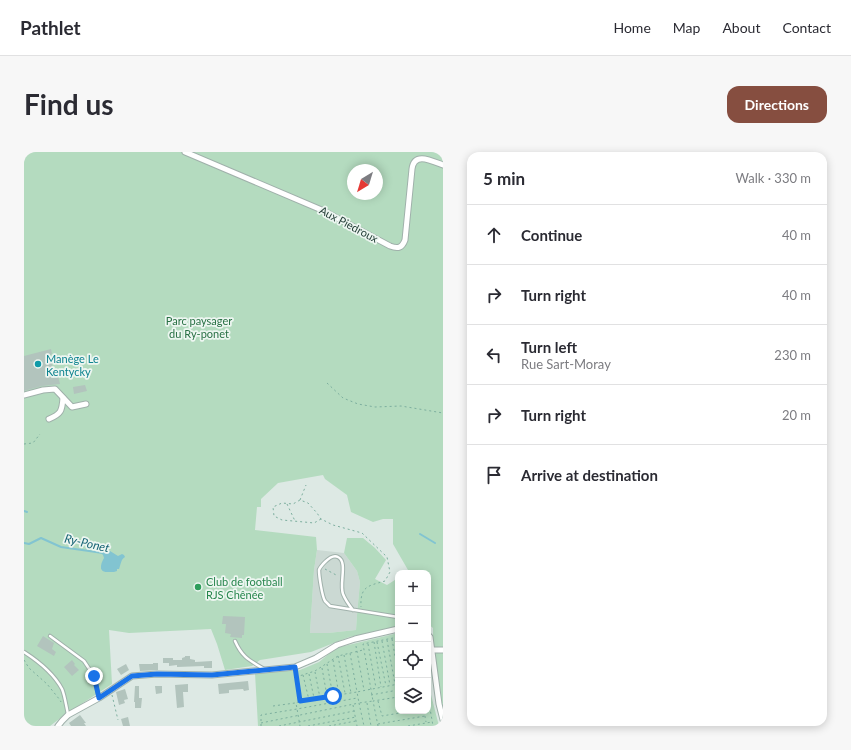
<!DOCTYPE html>
<meta charset="utf-8">
<style>
body{margin:0;font-family:Lato,sans-serif;background:#f7f7f7;color:#2b2b33}
.controls{position:absolute;right:12px;bottom:12px;display:grid;overflow:hidden;border-radius:8px;box-shadow:0 2px 10px #0003}
.controls button{width:36px;height:36px;display:grid;place-items:center;padding:0;border:0;border-bottom:1px solid #e1e1e2;background:#fff;color:#2b2b33;font:20px sans-serif}
.compass{position:absolute;left:323px;top:12px;width:36px;height:36px;border-radius:50%;background:#fff;box-shadow:0 2px 10px #0003;rotate:218deg}
.stop{position:absolute;width:12px;height:12px;margin:-9px;border:3px solid #1a73e8;border-radius:50%;background:#fff}
.stop.end{background:#1a73e8;border-color:#fff;box-shadow:0 1px 4px #0008}
.list{margin:0;padding:0;list-style:none}
h2{display:flex;justify-content:space-between;align-items:center;height:52px;margin:0;padding:0 16px;font-size:17px}
h2 small{font-size:13px;font-weight:400;color:#7c7c81}
.list li{display:grid;grid-template-columns:26px 1fr auto;gap:12px;align-items:center;box-sizing:border-box;height:60px;padding:0 16px;border-top:1px solid #e1e1e2}
.list b{display:block;font-size:15px;white-space:nowrap}
.list p{margin:0;font-size:13px;white-space:nowrap;color:#7c7c81}
.list em{font-size:13px;font-style:normal;color:#7c7c81}
.icon{flex:none;width:22px;height:22px;fill:none;stroke:currentColor;stroke-width:2;stroke-linecap:round;stroke-linejoin:round}
.map{position:relative;flex:none;width:419px;height:574px;overflow:hidden;border-radius:12px}
header{display:flex;align-items:center;gap:24px;box-sizing:border-box;height:56px;padding:0 20px;background:#fff;border-bottom:1px solid #e1e1e2}
header strong{font-size:19px}
nav{display:flex;gap:22px;margin-inline-start:auto;font-size:14px}
.intro{display:flex;align-items:center;justify-content:space-between;box-sizing:border-box;height:96px;padding:0 24px}
h1{margin:0;font-size:28px}
.button{padding:10px 18px;border-radius:12px;background:#864e40;color:#fff;font-size:14px;font-weight:700}
main{display:flex;gap:24px;padding:0 24px}
aside{flex:1;background:#fff;border-radius:12px;box-shadow:0 2px 10px #0003}
.map>svg:first-child{display:block}
.built{fill:#cbd9d3}
.green{fill:#b4dbbf;fill-rule:evenodd}
.water{fill:#82c4d1}
.lines{fill:none;stroke-linecap:round;stroke-linejoin:round}
.stream{stroke:#82c4d1;stroke-width:2}
.building{fill:#b2c4bd}
.service-casing{stroke:#a0b1ab;stroke-width:4.5}
.minor-casing{stroke:#a0b1ab;stroke-width:7}
.path{stroke:#7cae9e;stroke-width:1;stroke-dasharray:2 3;stroke-linecap:butt}
.service{stroke:#fff;stroke-width:2.5}
.minor{stroke:#fff;stroke-width:5}
.route{stroke:#1a73e8;stroke-width:5}
.culture-dot{fill:#0f9aa8;stroke:#edf6f1;stroke-width:1.5}
.leisure-dot{fill:#2e9e5b;stroke:#edf6f1;stroke-width:1.5}
.labels{text-anchor:middle;dominant-baseline:central;stroke-width:3.5;stroke-linejoin:round;paint-order:stroke}
.street-label{font-size:11px;fill:#1e3932;stroke:#edf6f1}
.park-label{font-size:11px;fill:#287044;stroke:#edf6f1}
.culture-label{font-size:11px;fill:#0d838f;stroke:#edf6f1;text-anchor:start}
.leisure-label{font-size:11px;fill:#27864d;stroke:#edf6f1;text-anchor:start}
.water-label{font-size:12px;font-style:italic;fill:#186575;stroke:#edf6f1}
</style>
<header>
<strong>Pathlet</strong>
<nav><a>Home</a><a>Map</a><a>About</a><a>Contact</a></nav>
</header>
<div class="intro"><h1>Find us</h1><a class="button">Directions</a></div>
<main>
<div class="map">
<svg width="419" height="574" viewBox="0 0 419 574">
<rect width="100%" height="100%" fill="#dde9e4"/>
<polygon class="built" points="293,398 320,401 333,419 336,430 333,463 332,478 304,481 286,481 290,418"/>
<g class="green">
<path d="M0,0H419V559L417,551L409,494V476L404,472V421H381L384,418L369,392V367H359L349,370L327,360L323,343L301,327L299,323L254,331L237,347V355H233L231,378L292,385L293,398L290,418L286,481H304L332,478L333,463L336,430L333,419L320,401L323,386H339L351,396L362,408L351,427L363,433L374,426V475L325,485L287,500L236,508L228,514L201,518L193,492L187,477L105,481L85,478L88,532L39,564L26,574H0ZM329,18H353V42H329Z"/>
<polygon points="374,481 374,559 404,559 404,531 415,574 234,574 231,521 276,518 295,510 312,496"/>
</g>
<path class="water" d="M81,399H86L94,404L98,402L100,403L101,405C97,407 97,412 95,417H93V419L90,420C88,420 86,420 83,420C74,420 77,411 80,406L79,403L76,400Z"/>
<g class="lines">
<g class="stream">
<polyline points="0,359 3,360"/>
<polyline points="396,382 411,391"/>
<polyline points="0,391 5,392 17,386 37,395 79,401"/>
</g>
</g>
<g class="building">
<polygon points="27,197 28,202 26,203 30,221 33,220 36,232 18,234 0,239 0,204"/>
<polygon points="61,233 63,239 50,242 49,235"/>
<polygon points="199,464 221,465 220,483 218,483 218,486 206,485 207,482 201,481 202,472 198,472"/>
<polygon points="19,484 30,491 28,497 32,500 30,504 13,494"/>
<polygon points="161,504 166,504 166,507 171,508 171,510 188,509 188,516 180,516 180,514 153,515 153,513 145,514 145,511 139,511 139,506 149,506 149,508 158,508 158,506 161,505"/>
<polygon points="48,508 51,512 50,513 55,518 48,524 40,515"/>
<polygon points="129,511 134,511 134,518 116,519 115,512 129,512"/>
<polygon points="102,512 105,518 97,523 93,517"/>
<polygon points="224,529 225,538 220,539 219,537 205,538 205,541 195,542 194,532"/>
<polygon points="164,532 164,540 159,540 160,555 153,556 151,533"/>
<polygon points="111,534 115,534 115,546 118,546 117,556 111,556 111,550 110,550"/>
<polygon points="131,534 138,534 138,541 132,542"/>
<polygon points="101,537 104,547 100,548 101,551 95,553 92,540"/>
<polygon points="56,563 62,571 60,571 62,574 47,574 45,571"/>
<polygon points="104,565 106,574 99,574 97,567"/>
</g>
<g class="lines">
<g class="service-casing">
<g id="service">
<path d="M329,458C325,453 321,447 319,442C315,431 324,410 314,405C309,402 304,407 301,410C298,413 296,415 295,418C295,424 298,444 301,449C303,451 304,452 306,454L374,465"/>
<polyline points="26,484 60,509 70,524 75,546"/>
<path d="M211,489C218,505 225,508 240,517"/>
<path d="M0,500C14,509 30,522 38,537C41,544 42,554 44,562"/>
</g>
</g>
<g class="minor-casing">
<g id="minor">
<path d="M161,0L300,59L366,94C374,97 378,96 381,88L388,17C390,0 406,8 419,13"/>
<polyline points="0,243 19,238 31,237 48,255 62,252"/>
<path d="M25,267C37,262 38,259 39,246"/>
<polyline points="404,483 406,485 415,552 419,568"/>
<polyline points="408,498 419,498"/>
<polyline points="34,574 38,569 44,563 75,546 108,524 133,522 188,523 271,515 292,506 313,493 331,487 374,477"/>
</g>
</g>
<g class="path">
<polyline points="303,231 319,246 334,252 351,255 377,254 419,261"/>
<polyline points="0,292 9,291 16,282"/>
<polyline points="276,348 282,333"/>
<polyline points="263,352 271,369"/>
<path d="M297,367L290,371L280,370L258,368L250,364L249,355L258,351L269,352L276,348L284,351L293,361L297,367L309,373L338,381L363,405L366,420L361,429C344,434 336,434 337,455"/>
<polyline points="301,417 314,424"/>
<polyline points="372,485 374,495"/>
<path d="M374,485L339,492L349,549L335,551L333,540C347,537 360,535 374,532"/>
<polyline points="368,487 374,521"/>
<polyline points="363,488 371,532"/>
<polyline points="358,489 366,533"/>
<polyline points="350,490 357,535"/>
<polyline points="353,490 362,534"/>
<polyline points="344,492 352,536"/>
<polyline points="332,494 340,538"/>
<polyline points="320,503 327,541"/>
<polyline points="314,504 321,541"/>
<polyline points="0,508 5,516 23,532 36,548 37,550"/>
<polyline points="309,508 315,543"/>
<polyline points="303,512 309,544"/>
<polyline points="298,516 303,544"/>
<polyline points="291,520 296,546"/>
<polyline points="271,521 276,549 272,551 276,574"/>
<polyline points="285,522 290,546"/>
<polyline points="279,523 285,548"/>
<polyline points="272,525 291,519 314,504 339,498"/>
<polyline points="88,543 94,568"/>
<polyline points="347,543 374,538"/>
<polyline points="404,545 409,574"/>
<polyline points="276,549 333,540 326,501"/>
<polyline points="354,549 358,564 388,559"/>
<polyline points="343,551 347,574"/>
<polyline points="329,553 333,574"/>
<polyline points="249,554 271,551"/>
<polyline points="400,559 402,570"/>
<polyline points="237,571 335,551 340,574"/>
<polyline points="354,572 401,564"/>
<polyline points="237,574 237,563 273,557 333,546"/>
<polyline points="255,574 330,559"/>
<polyline points="284,574 332,565"/>
<polyline points="305,574 332,569"/>
<polyline points="354,574 349,549 374,545"/>
<polyline points="384,574 408,570"/>
</g>
<use href="#service" class="service"/>
<use href="#minor" class="minor"/>
</g>
<g class="lines">
<polyline class="route" points="70,524 75,546 108,524 133,522 188,523 271,515 276,549 309,544"/>
</g>
<circle class="culture-dot" cx="14" cy="212" r="4"/>
<circle class="leisure-dot" cx="174" cy="435" r="4"/>
<g class="labels">
<g class="street-label">
<text transform="translate(325 72) rotate(28)">Aux Piedroux</text>
</g>
<g class="park-label">
<text x="175" y="168">Parc paysager<tspan x="175" dy="13">du Ry-ponet</tspan></text>
</g>
<g class="culture-label">
<text x="22" y="206">Manège Le<tspan x="22" dy="13">Kentycky</tspan></text>
</g>
<g class="leisure-label">
<text x="182" y="429">Club de football<tspan x="182" dy="13">RJS Chênée</tspan></text>
</g>
<g class="water-label">
<text transform="translate(63 391) rotate(13)">Ry-Ponet</text>
</g>
</g>
</svg>
<div class="controls">
<button>+</button>
<button>−</button>
<button><svg class="icon" aria-label="locate" viewBox="0 0 24 24"><circle cx="12" cy="12" r="6"/><path d="M12 2v4M12 18v4M2 12h4M18 12h4"/></svg></button>
<button><svg class="icon" aria-label="layers" viewBox="0 0 24 24"><path d="M12 4l9 5-9 5-9-5zM3 14l9 5 9-5"/></svg></button>
</div>
<svg class="compass" viewBox="-18 -18 36 36"><path d="M0-13l5 13h-10z" fill="#e53935"/><path d="M0 13l5-13h-10z" fill="#7c7c81"/></svg>
<div class="stop" style="left:309px;top:544px"></div>
<div class="stop end" style="left:70px;top:524px"></div>
</div>
<aside>
<h2>5 min<small>Walk · 330 m</small></h2>
<ul class="list">
<li><svg class="icon" aria-label="ahead" viewBox="0 0 24 24"><path d="M12 20V5M6 11l6-6 6 6"/></svg><div><b>Continue</b></div><em>40 m</em></li>
<li><svg class="icon" aria-label="right" viewBox="0 0 24 24"><path d="M7 20v-9h11M14 6l5 5-5 5"/></svg><div><b>Turn right</b></div><em>40 m</em></li>
<li><svg class="icon" aria-label="left" viewBox="0 0 24 24"><path d="M17 20v-9H6M10 6l-5 5 5 5"/></svg><div><b>Turn left</b><p>Rue Sart-Moray</p></div><em>230 m</em></li>
<li><svg class="icon" aria-label="right" viewBox="0 0 24 24"><path d="M7 20v-9h11M14 6l5 5-5 5"/></svg><div><b>Turn right</b></div><em>20 m</em></li>
<li><svg class="icon" aria-label="arrive" viewBox="0 0 24 24"><path d="M6 21V4h12l-3 4 3 4H6"/></svg><div><b>Arrive at destination</b></div></li>
</ul>
</aside>
</main>
